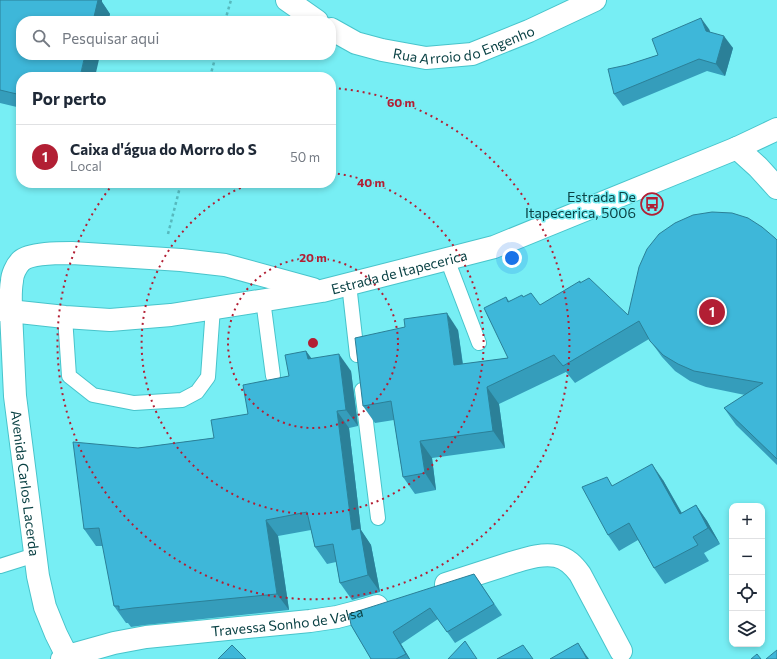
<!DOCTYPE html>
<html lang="pt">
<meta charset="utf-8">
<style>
body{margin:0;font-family:Commissioner,sans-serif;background:#f2f2f3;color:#1f2937}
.controls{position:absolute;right:12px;bottom:12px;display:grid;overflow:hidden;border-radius:8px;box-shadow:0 2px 6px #0003}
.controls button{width:36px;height:36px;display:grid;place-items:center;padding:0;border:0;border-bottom:1px solid #e0e1e3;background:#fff;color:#1f2937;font:20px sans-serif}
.you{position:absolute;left:512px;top:258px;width:14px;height:14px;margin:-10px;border:3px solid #fff;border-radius:50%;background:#1a73e8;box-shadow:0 0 0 6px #1a73e833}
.badge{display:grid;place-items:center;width:26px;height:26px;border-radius:50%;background:#b21f34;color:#fff;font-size:13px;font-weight:700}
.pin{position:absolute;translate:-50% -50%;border:2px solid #fff;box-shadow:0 1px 4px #0006}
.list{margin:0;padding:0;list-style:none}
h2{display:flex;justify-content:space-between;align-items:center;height:52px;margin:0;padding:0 16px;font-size:17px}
h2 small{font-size:13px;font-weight:400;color:#747a83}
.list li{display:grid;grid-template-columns:26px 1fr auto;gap:12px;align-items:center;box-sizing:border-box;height:64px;padding:0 16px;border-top:1px solid #e0e1e3}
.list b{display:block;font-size:15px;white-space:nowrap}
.list p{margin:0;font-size:13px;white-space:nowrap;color:#747a83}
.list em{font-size:13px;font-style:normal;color:#747a83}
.icon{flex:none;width:22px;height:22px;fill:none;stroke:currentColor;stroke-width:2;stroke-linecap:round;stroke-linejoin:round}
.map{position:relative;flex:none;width:777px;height:659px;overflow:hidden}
.search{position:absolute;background:#fff;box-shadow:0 2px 6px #0003;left:16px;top:16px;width:320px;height:44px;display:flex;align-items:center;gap:10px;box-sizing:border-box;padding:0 14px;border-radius:16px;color:#747a83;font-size:15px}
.panel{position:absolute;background:#fff;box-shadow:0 2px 6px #0003;left:16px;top:72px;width:320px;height:116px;border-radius:16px}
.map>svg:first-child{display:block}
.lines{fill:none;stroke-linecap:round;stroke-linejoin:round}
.service-casing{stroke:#48c4cb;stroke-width:16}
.minor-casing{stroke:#48c4cb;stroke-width:24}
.secondary-casing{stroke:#48c4cb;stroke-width:24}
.primary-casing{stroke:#48c4cb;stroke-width:24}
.path{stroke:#56b9be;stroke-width:2.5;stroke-dasharray:3 3;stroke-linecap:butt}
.service{stroke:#fff;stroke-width:14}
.minor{stroke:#fff;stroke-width:22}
.secondary{stroke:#fff;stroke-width:22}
.primary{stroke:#fff;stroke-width:22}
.wall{fill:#359dbb}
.shaded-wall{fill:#2b8098}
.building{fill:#3eb7d9;stroke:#2b8098}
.ring{fill:none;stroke:#b21f34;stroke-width:2;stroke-dasharray:2 4}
.labels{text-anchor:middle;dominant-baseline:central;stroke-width:3;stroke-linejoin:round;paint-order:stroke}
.street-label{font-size:14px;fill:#0b4245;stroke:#77eef4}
.poi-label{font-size:14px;fill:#0b4245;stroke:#77eef4;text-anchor:end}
.centre{fill:#b21f34;stroke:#77eef4;stroke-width:2}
.ring-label{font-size:12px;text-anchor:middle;font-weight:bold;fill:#b21f34;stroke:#77eef4;stroke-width:3;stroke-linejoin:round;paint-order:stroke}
</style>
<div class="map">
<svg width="777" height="659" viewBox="0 0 777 659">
<rect width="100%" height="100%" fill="#77eef4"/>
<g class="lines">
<g class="service-casing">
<g id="service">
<polyline points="447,259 479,343"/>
<polyline points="349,284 357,355"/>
<polyline points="263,300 273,376"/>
<polyline points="65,317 69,376 93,395 134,403 182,400 197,392 208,377 213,308"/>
<polyline points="362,390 378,518"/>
<polyline points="0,566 35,555"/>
</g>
</g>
<g class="minor-casing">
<g id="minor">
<polyline points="287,0 317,21"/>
<path id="s1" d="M331,29L356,43L382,50L426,58L472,54L529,31L595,0"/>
<polyline points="737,148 758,167 777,188"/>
<path d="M446,584C468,577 489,570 511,563C525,559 541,553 556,556C567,558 574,566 580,574L621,651"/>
<path id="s2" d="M62,659L71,655L114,643L146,637L310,621L337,617L364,610L377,606"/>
</g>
</g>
<g class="secondary-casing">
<g id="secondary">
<path id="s3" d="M11,312L15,396L38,576L45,607L56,634L64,650L71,655L74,659"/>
</g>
</g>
<g class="primary-casing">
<g id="primary">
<path id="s4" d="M0,310L65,317L110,320L171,315L322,291L494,247L737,148L777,129"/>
<path d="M11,312C11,302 10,291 12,281C12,275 16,266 21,261C30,253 60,253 72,253L181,260L225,265L313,289"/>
</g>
</g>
<g class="path">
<polyline points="225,21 231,0"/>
<polyline points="210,77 216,55"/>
<polyline points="168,234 181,183"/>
</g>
<use href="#service" class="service"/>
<use href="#minor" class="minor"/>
<use href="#secondary" class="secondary"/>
<use href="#primary" class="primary"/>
</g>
<g class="wall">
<polygon points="0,0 102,2 110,14 108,21 21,21 21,108 0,103"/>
<polygon points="709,29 710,32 733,48 725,76 707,71 623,106 614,94 627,65 658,55"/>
<polygon points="777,240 777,465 736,425 724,408 745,395 706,387 690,381 675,371 662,357 649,339 575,383 566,372 499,404 505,448 432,458 436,490 415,494 403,477 394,420 375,423 363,406 458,330 463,364 508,358 506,297 509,301 523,297 540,305 581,283 628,315"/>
<polygon points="306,351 312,359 351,371 358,426 349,428 361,530 371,545 380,592 352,600 340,583 336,562 327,564 315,547 311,530 278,536 289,610 145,625 131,627 128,623 126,623 114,606 103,546 96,546 84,529 138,448 214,438 248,414 289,376"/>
<polygon points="663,480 682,513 696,505 707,521 720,544 704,553 709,561 665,584 654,568 638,540 619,551 608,535 613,485"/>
<polygon points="474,574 502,615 455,643 438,619 401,644 410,659 371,659 351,625"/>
</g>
<g class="shaded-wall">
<polygon points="91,0 102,0 102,2 110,14 108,21 93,21"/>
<polygon points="701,18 709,29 714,42 706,31"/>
<polygon points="724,36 733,48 725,76 716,64"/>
<polygon points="85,55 100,55 95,77 80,77"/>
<polygon points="447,313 458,330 465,382 454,365"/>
<polygon points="306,351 318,368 308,359"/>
<polygon points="339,354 351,371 358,426 346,410"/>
<polygon points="487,387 499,404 505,448 493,431"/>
<polygon points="337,411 349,428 361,530 371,545 380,592 368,575 352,530"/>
<polygon points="420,441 432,458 436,490 425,473"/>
<polygon points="652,464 663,480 691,530 680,514"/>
<polygon points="696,505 707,521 720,544 708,528"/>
<polygon points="266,520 278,536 289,610 277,594"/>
<polygon points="393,632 401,644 410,659 409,659 406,654"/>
<polygon points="578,643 586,655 589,659 587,659"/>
</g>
<g class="building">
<polygon points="0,0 98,0 93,21 21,21 21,55 85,55 80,77 21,77 21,95 0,90"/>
<polygon points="701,18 706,31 724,36 716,64 699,59 614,94 608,69 627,65 658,55 652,39"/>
<polygon points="712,212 732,213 748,218 762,227 775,238 777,240 777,459 724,408 763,383 694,371 678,364 663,355 650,341 639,321 563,366 554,355 487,387 493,431 420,441 425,473 403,477 391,401 363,406 355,338 405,327 404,319 447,313 454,365 508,358 484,308 506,297 508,302 522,295 523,297 531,293 540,305 580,281 580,283 589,278 628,315 639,267 647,249 659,234 675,223 693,215"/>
<polygon points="306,351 308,359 339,354 346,410 337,411 352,530 360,528 368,575 340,583 333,544 315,547 307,512 266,520 277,594 133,608 119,610 119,606 114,606 99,528 84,529 73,442 138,448 214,438 211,420 248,414 243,385 289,376 285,355"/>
<polygon points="652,464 680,514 696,505 708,528 693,537 698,545 654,568 629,523 608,535 582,487 607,477 612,486"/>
<polygon points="474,574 494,604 447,632 430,608 393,632 406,654 396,659 371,659 351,625 349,614"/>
<polygon points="465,641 477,659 448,659"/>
<polygon points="578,643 587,659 550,659"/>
<polygon points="232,645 246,659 218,659"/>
<polygon points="523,645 533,659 497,659"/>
<polygon points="777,650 777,659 766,659"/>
<polygon points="757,654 761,659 751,659"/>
</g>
<g class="ring">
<circle cx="313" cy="343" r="85"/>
<path d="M332 173A171 171 0 1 1 252 183"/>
<path d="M333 88A256 256 0 1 1 113 184"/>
</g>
<defs>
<g id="bus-ring" transform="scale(1.15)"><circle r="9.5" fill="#77eef4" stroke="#b21f34" stroke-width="1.5"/><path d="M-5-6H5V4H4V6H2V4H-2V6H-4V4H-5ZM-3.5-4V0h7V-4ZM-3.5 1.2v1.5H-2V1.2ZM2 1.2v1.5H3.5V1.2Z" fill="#b21f34"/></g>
</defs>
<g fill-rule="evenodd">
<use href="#bus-ring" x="652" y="204"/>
</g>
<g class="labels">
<g class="street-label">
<text stroke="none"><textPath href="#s1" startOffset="140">Rua Arroio do Engenho</textPath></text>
<text stroke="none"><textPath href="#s4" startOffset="404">Estrada de Itapecerica</textPath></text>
<text stroke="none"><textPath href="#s3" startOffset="172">Avenida Carlos Lacerda</textPath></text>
<text stroke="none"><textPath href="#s2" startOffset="229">Travessa Sonho de Valsa</textPath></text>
</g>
<g class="poi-label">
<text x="636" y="196">Estrada De<tspan x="636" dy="16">Itapecerica, 5006</tspan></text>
</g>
</g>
<circle cx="313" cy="343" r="6" class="centre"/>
<g class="ring-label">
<text x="401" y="107">60 m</text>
<text x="371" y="187">40 m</text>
<text x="313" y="262">20 m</text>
</g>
</svg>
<div class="controls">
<button>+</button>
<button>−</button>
<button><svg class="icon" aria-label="locate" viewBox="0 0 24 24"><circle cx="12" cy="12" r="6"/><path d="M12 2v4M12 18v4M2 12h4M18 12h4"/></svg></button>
<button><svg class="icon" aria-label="layers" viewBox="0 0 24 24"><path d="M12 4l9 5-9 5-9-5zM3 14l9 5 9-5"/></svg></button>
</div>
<div class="you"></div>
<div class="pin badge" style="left:712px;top:312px">1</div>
<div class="search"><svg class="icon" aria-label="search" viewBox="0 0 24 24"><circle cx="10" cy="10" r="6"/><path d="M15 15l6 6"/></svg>Pesquisar aqui</div>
<section class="panel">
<h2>Por perto<small></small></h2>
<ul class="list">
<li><span class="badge">1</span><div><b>Caixa d'água do Morro do S</b><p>Local</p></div><em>50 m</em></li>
</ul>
</section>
</div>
